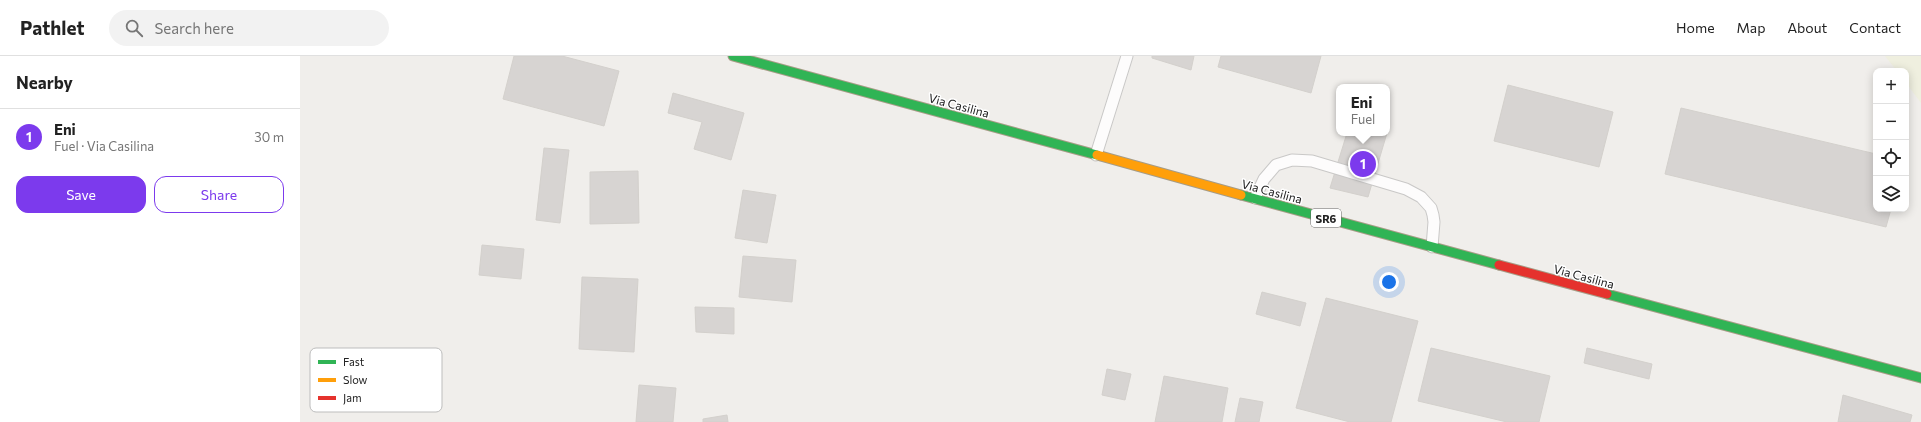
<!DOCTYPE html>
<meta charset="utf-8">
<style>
body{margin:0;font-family:Commissioner,sans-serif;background:#f2f2f2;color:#222}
.controls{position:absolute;right:12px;top:12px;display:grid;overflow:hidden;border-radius:8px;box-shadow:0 2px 10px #0003}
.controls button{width:36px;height:36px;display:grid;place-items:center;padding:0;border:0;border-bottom:1px solid #e0e0e0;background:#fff;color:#222;font:20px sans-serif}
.you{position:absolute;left:1089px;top:226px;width:14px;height:14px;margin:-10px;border:3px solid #fff;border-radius:50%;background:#1a73e8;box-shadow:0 0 0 6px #1a73e833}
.badge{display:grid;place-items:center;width:26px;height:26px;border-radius:50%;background:#7c3aed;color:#fff;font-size:13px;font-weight:700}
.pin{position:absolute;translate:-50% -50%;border:2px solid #fff;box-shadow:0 1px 4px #0006}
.popup{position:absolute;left:1036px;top:28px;width:54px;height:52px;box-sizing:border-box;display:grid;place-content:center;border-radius:8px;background:#fff;filter:drop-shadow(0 1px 3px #0005);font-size:13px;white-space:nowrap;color:#767676}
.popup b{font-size:15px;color:#222}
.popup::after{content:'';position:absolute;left:50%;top:100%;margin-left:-8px;border:8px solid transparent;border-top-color:#fff}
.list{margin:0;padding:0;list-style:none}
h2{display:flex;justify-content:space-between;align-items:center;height:52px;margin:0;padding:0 16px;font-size:17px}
h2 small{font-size:13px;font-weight:400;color:#767676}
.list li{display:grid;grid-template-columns:26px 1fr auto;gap:12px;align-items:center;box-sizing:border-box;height:56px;padding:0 16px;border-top:1px solid #e0e0e0}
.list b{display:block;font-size:15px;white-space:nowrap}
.list p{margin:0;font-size:13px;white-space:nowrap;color:#767676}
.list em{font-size:13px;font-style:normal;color:#767676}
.actions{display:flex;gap:8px;padding:12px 16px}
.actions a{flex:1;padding:9px 0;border:1px solid #7c3aed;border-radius:12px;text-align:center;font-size:14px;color:#7c3aed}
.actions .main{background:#7c3aed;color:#fff}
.icon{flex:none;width:22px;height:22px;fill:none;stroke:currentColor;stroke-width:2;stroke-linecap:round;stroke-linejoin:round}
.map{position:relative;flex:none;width:1621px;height:366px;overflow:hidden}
header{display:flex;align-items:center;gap:24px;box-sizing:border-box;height:56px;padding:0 20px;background:#fff;border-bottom:1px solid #e0e0e0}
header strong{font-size:19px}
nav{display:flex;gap:22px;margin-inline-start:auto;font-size:14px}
.search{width:280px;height:36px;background:#f2f2f2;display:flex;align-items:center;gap:10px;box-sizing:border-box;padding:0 14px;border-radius:22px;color:#767676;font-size:15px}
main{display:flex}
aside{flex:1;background:#fff}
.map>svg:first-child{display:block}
.farmland{fill:#efefdf}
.building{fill:#d7d4d2;stroke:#d3d0cc}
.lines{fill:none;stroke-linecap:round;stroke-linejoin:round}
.lane-casing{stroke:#c9c8c7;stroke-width:13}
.fast-casing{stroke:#a79c86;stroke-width:11}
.slow-casing{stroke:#a79c86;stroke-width:11}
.jam-casing{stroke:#a79c86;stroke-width:11}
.lane{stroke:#fdfcfc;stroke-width:11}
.fast{stroke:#30b455;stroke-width:9}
.slow{stroke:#ff9f0a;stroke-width:9}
.jam{stroke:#e5322d;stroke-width:9}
.labels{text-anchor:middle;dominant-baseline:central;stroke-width:3;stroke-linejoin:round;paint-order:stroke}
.shield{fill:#fff;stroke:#646464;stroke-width:1}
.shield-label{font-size:11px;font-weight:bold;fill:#222}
.street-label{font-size:12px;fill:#222;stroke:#fff}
.key{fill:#fff;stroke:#bdbdbd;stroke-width:1}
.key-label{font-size:11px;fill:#222}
</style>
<header>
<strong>Pathlet</strong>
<div class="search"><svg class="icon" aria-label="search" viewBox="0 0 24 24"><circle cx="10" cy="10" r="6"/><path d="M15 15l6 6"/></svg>Search here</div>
<nav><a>Home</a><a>Map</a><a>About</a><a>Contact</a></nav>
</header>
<main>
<aside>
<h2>Nearby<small></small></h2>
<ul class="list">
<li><span class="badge">1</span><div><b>Eni</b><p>Fuel · Via Casilina</p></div><em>30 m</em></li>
</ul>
<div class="actions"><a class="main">Save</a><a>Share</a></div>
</aside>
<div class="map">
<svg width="1621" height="366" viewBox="0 0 1621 366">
<rect width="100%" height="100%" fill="#f0eeeb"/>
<polygon class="farmland" points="1585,0 1621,0 1621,47 1606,27 1606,15 1597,15"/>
<g class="building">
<polygon points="214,0 262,0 319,15 304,70 203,43"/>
<polygon points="852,0 894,0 891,14 852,2"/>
<polygon points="921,0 1021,0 1011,37 918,11"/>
<polygon points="1208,29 1313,56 1299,111 1194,85"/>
<polygon points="373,37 444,57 431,104 394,93 402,66 368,57"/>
<polygon points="1381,52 1576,98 1576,153 1591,153 1586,171 1365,118"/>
<polygon points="1047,77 1087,77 1068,141 1030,132"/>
<polygon points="244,92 269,94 260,167 236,164"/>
<polygon points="338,115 339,167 290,168 290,116"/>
<polygon points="443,134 476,139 467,187 435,182"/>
<polygon points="182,189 224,193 221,223 179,219"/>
<polygon points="443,200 496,204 492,246 439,241"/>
<polygon points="282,221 338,223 334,296 279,293"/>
<polygon points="962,236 1006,247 1000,270 956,258"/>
<polygon points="1026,242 1118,265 1091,366 1050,366 996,352"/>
<polygon points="395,251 434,252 434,278 396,276"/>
<polygon points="1131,292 1250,320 1239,366 1207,366 1118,345"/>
<polygon points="1287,292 1352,308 1349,323 1284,307"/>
<polygon points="807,313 831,318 825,344 802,339"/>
<polygon points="864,320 928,332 922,366 855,366"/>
<polygon points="339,329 376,332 373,366 336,366"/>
<polygon points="1543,339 1612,359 1610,366 1538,366"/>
<polygon points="940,342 963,346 959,366 935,366"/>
<polygon points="427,359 428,366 403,366 403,363"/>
</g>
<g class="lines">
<g class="lane-casing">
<g id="lane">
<polyline points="796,99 827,0"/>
<polyline points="955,142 964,123 976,109 992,104 1012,105 1106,133 1121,141 1131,152 1133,159 1134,166 1132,191"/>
</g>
</g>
<g class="fast-casing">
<g id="fast">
<polyline points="433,0 797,99"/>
<polyline points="941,139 1199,209"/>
<polyline points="1307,238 1621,322"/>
</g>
</g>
<g class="slow-casing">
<polyline id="slow" points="797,99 941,139"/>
</g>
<g class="jam-casing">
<polyline id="jam" points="1199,209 1307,238"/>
</g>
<use href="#lane" class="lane"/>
<use href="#fast" class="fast"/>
<use href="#slow" class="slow"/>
<use href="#jam" class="jam"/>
</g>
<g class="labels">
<rect class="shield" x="1011" y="153" width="30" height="18" rx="3"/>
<g class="shield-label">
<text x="1026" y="162">SR6</text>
</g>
<g class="street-label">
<text transform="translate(659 49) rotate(15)">Via Casilina</text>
<text transform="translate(972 135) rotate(15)">Via Casilina</text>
<text transform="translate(1284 220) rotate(15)">Via Casilina</text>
</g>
</g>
<rect x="10" y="292" width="132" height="64" rx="6" class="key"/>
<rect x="18" y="304" width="18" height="4" fill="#30b455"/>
<rect x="18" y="322" width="18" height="4" fill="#ff9f0a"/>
<rect x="18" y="340" width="18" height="4" fill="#e5322d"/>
<g class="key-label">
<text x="43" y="310">Fast</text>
<text x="43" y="328">Slow</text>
<text x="43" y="346">Jam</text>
</g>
</svg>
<div class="controls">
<button>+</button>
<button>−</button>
<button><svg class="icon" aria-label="locate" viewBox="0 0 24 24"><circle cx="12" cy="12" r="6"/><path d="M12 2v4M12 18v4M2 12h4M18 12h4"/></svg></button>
<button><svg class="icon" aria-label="layers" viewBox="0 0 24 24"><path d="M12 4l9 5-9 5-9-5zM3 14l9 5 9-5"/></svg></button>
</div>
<div class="you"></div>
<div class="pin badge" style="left:1063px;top:108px">1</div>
<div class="popup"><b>Eni</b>Fuel</div>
</div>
</main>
